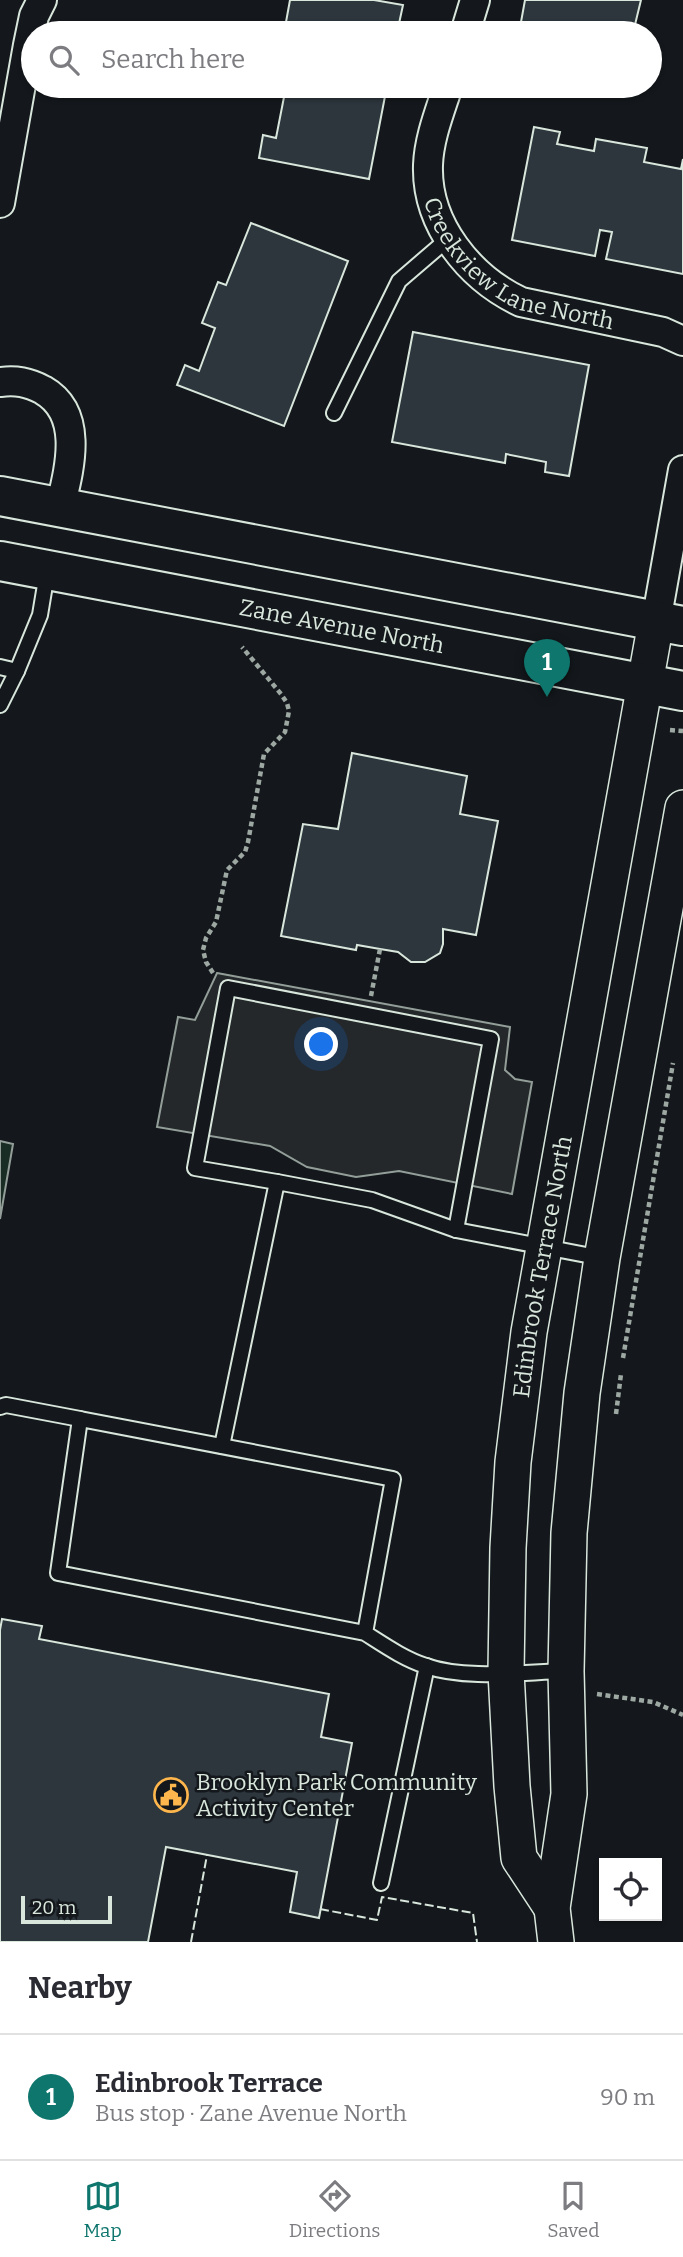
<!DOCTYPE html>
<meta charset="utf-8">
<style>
body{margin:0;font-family:Bitter,serif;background:#f2f2f3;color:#2b2b33}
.controls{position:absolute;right:21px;bottom:21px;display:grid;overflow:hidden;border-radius:0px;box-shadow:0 2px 5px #0004}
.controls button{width:63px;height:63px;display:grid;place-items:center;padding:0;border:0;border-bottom:2px solid #e1e1e2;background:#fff;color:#2b2b33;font:35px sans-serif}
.scale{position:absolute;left:21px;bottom:18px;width:91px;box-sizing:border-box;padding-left:7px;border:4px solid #d8e6dc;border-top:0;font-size:19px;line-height:24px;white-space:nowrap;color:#d8e6dc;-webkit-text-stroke:5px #14181c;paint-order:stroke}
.you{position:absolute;left:322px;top:1045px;width:24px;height:24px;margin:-18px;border:5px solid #fff;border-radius:50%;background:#1a73e8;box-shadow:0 0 0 10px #1a73e833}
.badge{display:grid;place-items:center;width:46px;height:46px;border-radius:50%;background:#0f766e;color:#fff;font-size:23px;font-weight:700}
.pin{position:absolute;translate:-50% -58px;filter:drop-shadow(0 2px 4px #0008)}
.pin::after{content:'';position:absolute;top:37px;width:24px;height:21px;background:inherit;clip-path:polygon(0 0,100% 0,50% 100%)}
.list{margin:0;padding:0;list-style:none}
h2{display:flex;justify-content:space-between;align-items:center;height:91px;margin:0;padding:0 28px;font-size:30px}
h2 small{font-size:23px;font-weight:400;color:#7c7c81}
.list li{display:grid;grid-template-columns:46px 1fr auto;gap:21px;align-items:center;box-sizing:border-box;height:126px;padding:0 28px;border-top:2px solid #e1e1e2}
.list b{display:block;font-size:26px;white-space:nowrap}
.list p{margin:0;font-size:23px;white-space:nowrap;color:#7c7c81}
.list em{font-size:23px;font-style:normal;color:#7c7c81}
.icon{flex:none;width:38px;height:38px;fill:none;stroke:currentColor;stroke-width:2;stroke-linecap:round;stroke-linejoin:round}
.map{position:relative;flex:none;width:683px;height:1942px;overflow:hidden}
.search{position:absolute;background:#fff;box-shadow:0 2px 5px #0004;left:21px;right:21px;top:21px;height:77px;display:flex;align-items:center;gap:18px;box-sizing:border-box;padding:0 24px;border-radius:38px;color:#7c7c81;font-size:26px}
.sheet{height:217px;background:#fff}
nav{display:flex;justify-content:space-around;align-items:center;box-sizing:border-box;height:98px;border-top:2px solid #e1e1e2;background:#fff;font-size:19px;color:#7c7c81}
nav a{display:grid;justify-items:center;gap:4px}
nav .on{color:#0f766e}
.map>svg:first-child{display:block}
.green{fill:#1a2d24;stroke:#939e99;stroke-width:2}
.parking{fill:#24282b;stroke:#939e99;stroke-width:2}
.building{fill:#2c363c;stroke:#d8e6dc;stroke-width:2}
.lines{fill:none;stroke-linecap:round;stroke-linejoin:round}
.service-casing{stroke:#d8e6dc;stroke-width:18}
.minor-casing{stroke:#d8e6dc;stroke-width:32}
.tertiary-casing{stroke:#d8e6dc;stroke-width:38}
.secondary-casing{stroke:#d8e6dc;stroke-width:42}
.path{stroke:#9da8a2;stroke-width:4.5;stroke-dasharray:5 3.5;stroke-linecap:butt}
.service{stroke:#14181c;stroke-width:14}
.minor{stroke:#14181c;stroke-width:28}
.tertiary{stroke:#14181c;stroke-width:35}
.secondary{stroke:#14181c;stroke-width:38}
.fence{stroke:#d8e6dc;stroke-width:2;stroke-dasharray:9 3.5;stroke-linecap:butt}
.labels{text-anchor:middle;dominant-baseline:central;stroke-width:5;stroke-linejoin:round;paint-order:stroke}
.street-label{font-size:23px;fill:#d8e6dc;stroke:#14181c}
.poi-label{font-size:23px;fill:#d8e6dc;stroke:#14181c;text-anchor:start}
</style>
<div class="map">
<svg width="683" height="1942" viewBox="0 0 683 1942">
<rect width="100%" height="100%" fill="#14181c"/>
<polygon class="green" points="0,1141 13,1144 0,1219"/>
<polygon class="parking" points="217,973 510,1027 505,1070 515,1079 532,1082 512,1194 399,1171 356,1177 307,1167 270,1146 157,1127 178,1017 195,1020"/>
<g class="building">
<polygon points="290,0 374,0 403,5 397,33 284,33"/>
<polygon points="525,0 641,0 633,33 519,33"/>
<polygon points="274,86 387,86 369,179 259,158 263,135 276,138 284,97 272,95"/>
<polygon points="534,127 560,132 557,144 594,151 596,139 647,148 644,162 681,169 683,159 683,274 606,259 612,232 600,230 595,256 512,240"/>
<polygon points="251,223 348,261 284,426 177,385 185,365 199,371 215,328 202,323 218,282 226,285"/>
<polygon points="413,332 589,365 569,476 545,472 546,462 506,454 505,463 392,442"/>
<polygon points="352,753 467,776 460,814 498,821 476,935 443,929 443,944 440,953 425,962 411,962 398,952 380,949 357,945 356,950 281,936 303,824 338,829"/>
<polygon points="2,1619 42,1626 39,1639 329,1694 321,1737 352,1743 319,1918 290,1912 297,1872 166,1847 148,1942 0,1942 0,1630"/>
</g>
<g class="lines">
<g class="service-casing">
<g id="service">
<polyline points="334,413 399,281 449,238"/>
<polyline points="0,667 17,671 40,615 47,573"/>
<polyline points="0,705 17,671"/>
<polyline points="277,1182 195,1168 228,988 491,1039 456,1230"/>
<polyline points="0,1407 6,1405 80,1419"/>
<polyline points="222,1446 277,1182 372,1200 456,1230 602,1258"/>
<path d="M365,1633L393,1479L80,1419L58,1573L365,1633C384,1645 404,1659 426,1666C466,1680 523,1672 565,1671"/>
<polyline points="381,1883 427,1666"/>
</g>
</g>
<g class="minor-casing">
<g id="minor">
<polyline points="465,33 475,0"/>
<path id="s1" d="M448,86C440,111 429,138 428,165C426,225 470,278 521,302L663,332L683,341"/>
<polyline points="0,203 28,45 34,16 42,0"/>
<path d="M0,382C16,380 28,382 43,390C85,414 69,470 60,508"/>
<polyline points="656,622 683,470"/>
</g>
</g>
<g class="tertiary-casing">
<g id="tertiary">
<path id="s2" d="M552,1908L519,1858L512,1786L506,1672L508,1548L513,1462L529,1332L656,622"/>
<polyline points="556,1942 552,1908 569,1794 566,1671 569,1533 582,1393 602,1258 683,808"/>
</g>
</g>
<g class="secondary-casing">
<g id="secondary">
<polyline points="0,496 683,626"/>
<path id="s3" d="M0,561L683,691"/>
</g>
</g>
<g class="path">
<polyline points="670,730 683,731"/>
<polyline points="213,973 206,962 203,950 206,938 216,922 227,870 245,852 248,842 264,754 285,732 289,711 287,703 281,694 242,647"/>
<polyline points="371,996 380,949"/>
<polyline points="623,1358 673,1063"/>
<polyline points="616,1414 621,1374"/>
<polyline points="597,1694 653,1702 683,1715"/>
</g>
<use href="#service" class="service"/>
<use href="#minor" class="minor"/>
<use href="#tertiary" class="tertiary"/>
<use href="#secondary" class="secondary"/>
<g class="fence">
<polyline points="320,1909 377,1920 382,1897 473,1913 477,1942"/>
<polyline points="191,1942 207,1855"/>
</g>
</g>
<defs>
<g id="civic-ring" transform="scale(1.75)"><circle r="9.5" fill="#14181c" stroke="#ffb74d" stroke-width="1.5"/><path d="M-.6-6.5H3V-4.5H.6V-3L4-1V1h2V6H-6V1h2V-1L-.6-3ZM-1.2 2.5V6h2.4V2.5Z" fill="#ffb74d"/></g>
</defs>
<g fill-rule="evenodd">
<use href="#civic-ring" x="171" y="1795"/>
</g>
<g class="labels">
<g class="street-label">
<text stroke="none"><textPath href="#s1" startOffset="233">Creekview Lane North</textPath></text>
<text stroke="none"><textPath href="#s3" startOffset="348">Zane Avenue North</textPath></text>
<text stroke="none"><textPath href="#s2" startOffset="654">Edinbrook Terrace North</textPath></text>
</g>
<g class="poi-label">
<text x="196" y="1782">Brooklyn Park Community<tspan x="196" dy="26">Activity Center</tspan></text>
</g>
</g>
</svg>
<div class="controls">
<button><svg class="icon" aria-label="locate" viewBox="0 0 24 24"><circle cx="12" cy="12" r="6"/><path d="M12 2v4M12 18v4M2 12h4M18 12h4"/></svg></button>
</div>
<div class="scale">20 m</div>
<div class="you"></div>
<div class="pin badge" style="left:547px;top:697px">1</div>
<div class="search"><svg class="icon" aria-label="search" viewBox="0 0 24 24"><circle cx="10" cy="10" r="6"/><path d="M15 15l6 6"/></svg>Search here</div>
</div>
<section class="sheet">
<h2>Nearby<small></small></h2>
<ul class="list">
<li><span class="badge">1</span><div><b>Edinbrook Terrace</b><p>Bus stop · Zane Avenue North</p></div><em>90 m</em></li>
</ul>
</section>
<nav>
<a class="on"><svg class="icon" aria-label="map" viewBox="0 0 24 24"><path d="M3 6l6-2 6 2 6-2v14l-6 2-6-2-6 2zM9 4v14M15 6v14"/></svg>Map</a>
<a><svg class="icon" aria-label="directions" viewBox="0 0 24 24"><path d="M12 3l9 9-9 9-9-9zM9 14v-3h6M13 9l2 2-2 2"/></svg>Directions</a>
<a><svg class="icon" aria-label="saved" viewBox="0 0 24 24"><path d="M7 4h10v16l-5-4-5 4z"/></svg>Saved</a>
</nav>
